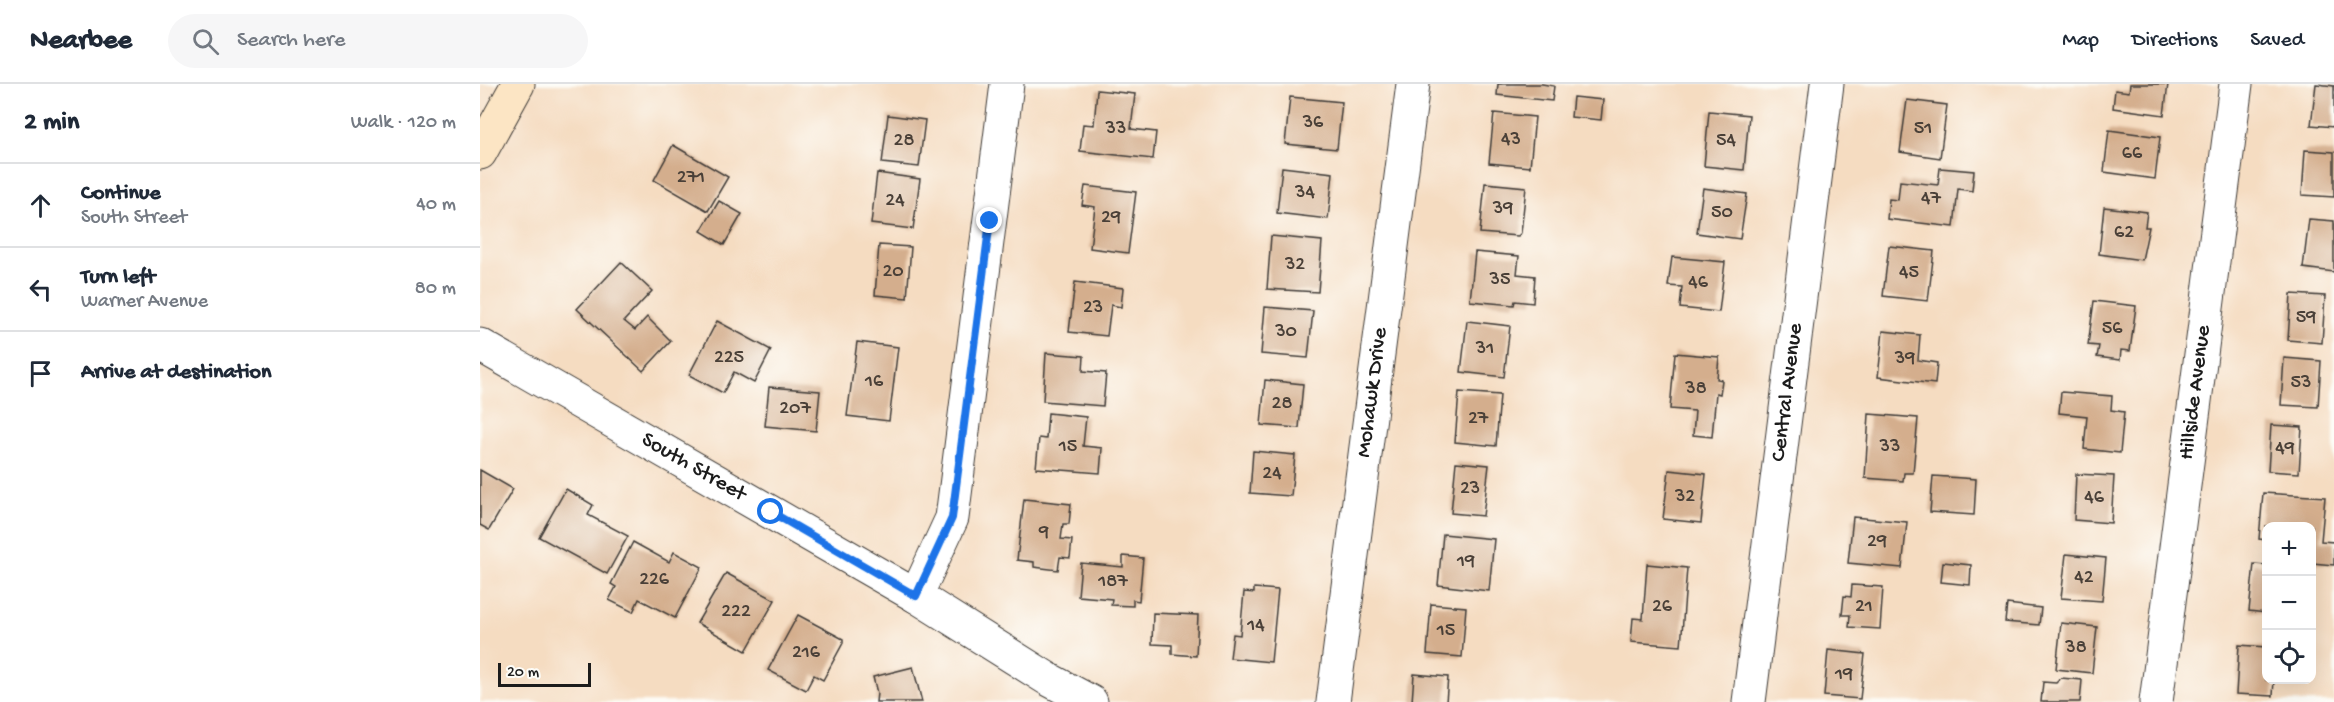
<!DOCTYPE html>
<meta charset="utf-8">
<style>
body{margin:0;font-family:"Gochi Hand",sans-serif;background:#f6f6f7;color:#1f2937}
.controls{position:absolute;right:18px;bottom:18px;display:grid;overflow:hidden;border-radius:12px;box-shadow:0 6px 24px #0002}
.controls button{width:54px;height:54px;display:grid;place-items:center;padding:0;border:0;border-bottom:2px solid #e0e1e3;background:#fff;color:#1f2937;font:30px sans-serif}
.scale{position:absolute;left:18px;bottom:15px;width:93px;box-sizing:border-box;padding-left:6px;border:3px solid #1c1c1c;border-top:0;font-size:16px;line-height:21px;white-space:nowrap;color:#1c1c1c;-webkit-text-stroke:4px #fdfcf7;paint-order:stroke}
.stop{position:absolute;width:18px;height:18px;margin:-14px;border:4px solid #1a73e8;border-radius:50%;background:#fff}
.stop.end{background:#1a73e8;border-color:#fff;box-shadow:0 2px 6px #0008}
.list{margin:0;padding:0;list-style:none}
h2{display:flex;justify-content:space-between;align-items:center;height:78px;margin:0;padding:0 24px;font-size:26px}
h2 small{font-size:20px;font-weight:400;color:#747a83}
.list li{display:grid;grid-template-columns:39px 1fr auto;gap:18px;align-items:center;box-sizing:border-box;height:84px;padding:0 24px;border-top:2px solid #e0e1e3}
.list b{display:block;font-size:22px;white-space:nowrap}
.list p{margin:0;font-size:20px;white-space:nowrap;color:#747a83}
.list em{font-size:20px;font-style:normal;color:#747a83}
.icon{flex:none;width:33px;height:33px;fill:none;stroke:currentColor;stroke-width:2;stroke-linecap:round;stroke-linejoin:round}
.map{position:relative;flex:none;width:1854px;height:618px;overflow:hidden}
header{display:flex;align-items:center;gap:36px;box-sizing:border-box;height:84px;padding:0 30px;background:#fff;border-bottom:2px solid #e0e1e3}
header strong{font-size:28px}
nav{display:flex;gap:33px;margin-inline-start:auto;font-size:21px}
.search{width:420px;height:54px;background:#f6f6f7;display:flex;align-items:center;gap:15px;box-sizing:border-box;padding:0 21px;border-radius:33px;color:#747a83;font-size:22px}
main{display:flex}
aside{flex:1;background:#fff}
.map>svg:first-child{display:block}
.building{fill:#d4ae8d}
.lines{fill:none;stroke-linecap:round;stroke-linejoin:round}
.minor-casing{stroke:#3d3935;stroke-width:35}
.secondary-casing{stroke:#3d3935;stroke-width:35}
.minor{stroke:#fff;stroke-width:33}
.secondary{stroke:#fce5c4;stroke-width:33}
.route{stroke:#1a73e8;stroke-width:8}
.labels{text-anchor:middle;dominant-baseline:central;stroke-width:5;stroke-linejoin:round;paint-order:stroke}
.number-label{font-size:20px;fill:#4a4038}
.street-label{font-size:22px;fill:#1c1c1c;stroke:#fdfcf7}
</style>
<header>
<strong>Nearbee</strong>
<div class="search"><svg class="icon" aria-label="search" viewBox="0 0 24 24"><circle cx="10" cy="10" r="6"/><path d="M15 15l6 6"/></svg>Search here</div>
<nav><a>Map</a><a>Directions</a><a>Saved</a></nav>
</header>
<main>
<aside>
<h2>2 min<small>Walk · 120 m</small></h2>
<ul class="list">
<li><svg class="icon" aria-label="ahead" viewBox="0 0 24 24"><path d="M12 20V5M6 11l6-6 6 6"/></svg><div><b>Continue</b><p>South Street</p></div><em>40 m</em></li>
<li><svg class="icon" aria-label="left" viewBox="0 0 24 24"><path d="M17 20v-9H6M10 6l-5 5 5 5"/></svg><div><b>Turn left</b><p>Warner Avenue</p></div><em>80 m</em></li>
<li><svg class="icon" aria-label="arrive" viewBox="0 0 24 24"><path d="M6 21V4h12l-3 4 3 4H6"/></svg><div><b>Arrive at destination</b></div></li>
</ul>
</aside>
<div class="map">
<svg width="1854" height="618" viewBox="0 0 1854 618">
<rect width="100%" height="100%" fill="#fdfcf7"/>
<filter id="ink" filterUnits="userSpaceOnUse"><feTurbulence type="fractalNoise" baseFrequency=".0167" numOctaves="2"/><feDisplacementMap in="SourceGraphic" scale="12" xChannelSelector="R" yChannelSelector="G"/><feConvolveMatrix kernelMatrix="1 2 1 2 8 2 1 2 1" color-interpolation-filters="sRGB"/></filter>
<filter id="wash" filterUnits="userSpaceOnUse"><feTurbulence type="fractalNoise" baseFrequency=".008" numOctaves="4" result="noise"/><feDisplacementMap in="SourceGraphic" scale="24" xChannelSelector="R" yChannelSelector="G"/><feGaussianBlur stdDeviation="1.35" result="paint"/><feColorMatrix in="noise" values="0 0 0 0 0 0 0 0 0 0 0 0 0 0 0 0 0 1.4 0 .05"/><feComposite in="paint" operator="in"/></filter>
<g filter="url(#wash)">
<rect width="100%" height="100%" fill="#f5dcc1"/>
<g id="blocks">
<g class="building">
<polygon points="1018,0 1062,0 1074,2 1072,17 1017,11"/>
<polygon points="1650,0 1688,0 1684,31 1633,24 1635,6 1649,8"/>
<polygon points="1836,0 1854,2 1854,43 1831,41"/>
<polygon points="617,6 655,10 651,45 676,48 673,75 600,67 603,40 614,41"/>
<polygon points="810,13 862,18 857,65 805,60"/>
<polygon points="1093,13 1123,16 1121,36 1091,33"/>
<polygon points="1427,16 1467,21 1460,74 1420,68"/>
<polygon points="1229,27 1269,31 1264,86 1224,82"/>
<polygon points="1014,29 1055,33 1050,83 1009,79"/>
<polygon points="408,31 445,36 439,83 402,79"/>
<polygon points="1629,46 1680,53 1675,95 1624,88"/>
<polygon points="193,61 248,93 228,127 174,96"/>
<polygon points="1825,66 1854,68 1854,113 1822,111"/>
<polygon points="802,83 853,89 848,135 797,129"/>
<polygon points="1460,84 1494,87 1492,107 1478,105 1474,143 1407,135 1409,115 1418,116 1420,97 1458,101"/>
<polygon points="397,89 440,95 433,145 391,140"/>
<polygon points="1005,99 1046,103 1041,149 1038,152 1000,149"/>
<polygon points="605,102 656,108 648,169 610,164 615,123 602,121"/>
<polygon points="1223,104 1267,110 1260,155 1217,149"/>
<polygon points="239,117 262,130 244,161 221,147"/>
<polygon points="1624,123 1667,128 1665,143 1669,143 1662,176 1619,170"/>
<polygon points="1829,135 1854,137 1854,188 1823,184"/>
<polygon points="791,152 842,157 838,208 787,205"/>
<polygon points="399,161 431,163 427,214 395,211"/>
<polygon points="1409,162 1454,167 1448,217 1403,212"/>
<polygon points="995,168 1039,172 1037,190 1055,192 1053,219 1035,217 1034,221 990,217"/>
<polygon points="1192,173 1245,178 1239,228 1200,224 1202,203 1188,202"/>
<polygon points="141,178 172,207 144,237 155,246 167,233 191,257 163,287 97,225"/>
<polygon points="595,198 643,204 641,223 631,221 627,252 589,248"/>
<polygon points="1811,210 1845,212 1842,259 1808,256"/>
<polygon points="1614,217 1656,222 1650,267 1641,266 1640,276 1617,273 1619,262 1608,261"/>
<polygon points="785,223 833,227 828,274 781,270"/>
<polygon points="237,237 291,266 274,299 254,288 243,309 209,291"/>
<polygon points="987,237 1030,242 1024,293 981,288"/>
<polygon points="1403,247 1440,251 1438,276 1457,279 1455,300 1398,293"/>
<polygon points="377,258 418,263 409,337 367,332"/>
<polygon points="566,269 604,272 603,287 626,289 623,322 563,317"/>
<polygon points="1195,269 1239,273 1237,295 1242,296 1240,310 1236,309 1232,353 1213,351 1215,327 1190,325"/>
<polygon points="1804,274 1841,277 1838,323 1801,321"/>
<polygon points="785,296 823,300 819,344 781,341"/>
<polygon points="289,303 340,307 336,347 285,342"/>
<polygon points="979,308 1020,311 1016,362 975,358"/>
<polygon points="1581,308 1632,312 1631,326 1644,328 1640,369 1604,365 1607,332 1579,329"/>
<polygon points="568,329 606,333 603,362 622,364 620,389 556,384 559,354 566,355"/>
<polygon points="1389,330 1438,334 1433,389 1424,389 1423,397 1385,394"/>
<polygon points="1791,341 1822,343 1819,389 1788,387"/>
<polygon points="773,367 815,371 811,412 770,409"/>
<polygon points="976,378 1009,381 1003,432 971,429"/>
<polygon points="0,386 33,405 9,446 0,441"/>
<polygon points="1189,386 1226,390 1221,439 1183,435"/>
<polygon points="1596,390 1634,392 1631,439 1594,436"/>
<polygon points="1453,392 1496,395 1494,431 1450,428"/>
<polygon points="86,405 113,421 108,431 148,452 127,490 59,453"/>
<polygon points="1783,409 1845,413 1841,457 1854,458 1854,481 1832,479 1832,442 1786,442 1786,456 1779,455"/>
<polygon points="544,415 591,420 589,440 583,440 581,455 592,456 590,474 580,473 578,486 554,483 554,478 537,476"/>
<polygon points="1373,433 1427,438 1422,484 1368,479"/>
<polygon points="963,450 1014,455 1009,507 958,501"/>
<polygon points="153,458 189,478 194,468 222,483 195,534 159,515 153,528 129,516 136,503 131,500"/>
<polygon points="1586,470 1626,474 1622,517 1581,514"/>
<polygon points="643,472 663,474 659,517 653,516 653,522 631,521 632,515 598,512 601,479 643,483"/>
<polygon points="1463,478 1491,481 1490,501 1461,498"/>
<polygon points="1167,480 1207,484 1201,562 1151,558 1153,534 1163,535"/>
<polygon points="1774,480 1786,481 1786,529 1769,527"/>
<polygon points="246,489 295,516 266,567 217,539"/>
<polygon points="1372,501 1403,503 1400,545 1369,543 1370,531 1362,531 1364,512 1371,513"/>
<polygon points="774,504 798,506 791,578 750,574 753,550 760,551 764,508 774,509"/>
<polygon points="951,520 986,523 982,573 947,570"/>
<polygon points="1527,520 1561,524 1559,541 1525,538"/>
<polygon points="673,529 718,531 716,572 692,570 692,561 672,560"/>
<polygon points="318,531 363,555 363,559 343,596 334,591 326,606 288,586"/>
<polygon points="1581,539 1617,543 1612,589 1576,585"/>
<polygon points="1759,561 1786,563 1786,596 1794,596 1793,612 1756,610"/>
<polygon points="1348,566 1385,570 1380,615 1344,612"/>
<polygon points="433,583 442,618 396,618 397,609 393,593"/>
<polygon points="934,590 968,593 966,618 932,618"/>
<polygon points="1581,594 1602,596 1600,618 1561,618 1563,598 1576,599"/>
</g>
</g>
</g>
<g filter="url(#ink)">
<use href="#blocks" fill-opacity="0" stroke="#3d3935" stroke-width="1.5"/>
<g class="lines">
<g class="minor-casing">
<g id="minor">
<path id="s1" d="M0,261L436,512L568,595L611,618"/>
<polyline points="436,512 472,434 527,0"/>
<path id="s2" d="M853,618L933,0"/>
<path id="s3" d="M1269,618L1347,0"/>
<path id="s4" d="M1676,618L1756,0"/>
</g>
</g>
<g class="secondary-casing">
<polyline id="secondary" points="0,69 38,0"/>
</g>
<use href="#minor" class="minor"/>
<use href="#secondary" class="secondary"/>
</g>
</g>
<g class="lines" filter="url(#ink)">
<polyline class="route" points="291,428 436,512 472,434 510,137"/>
</g>
<g class="labels">
<g class="number-label">
<text x="833" y="39">36</text>
<text x="636" y="45">33</text>
<text x="1443" y="45">51</text>
<text x="1031" y="56">43</text>
<text x="424" y="57">28</text>
<text x="1246" y="57">54</text>
<text x="1652" y="70">66</text>
<text x="211" y="94">271</text>
<text x="825" y="109">34</text>
<text x="1451" y="115">47</text>
<text x="415" y="117">24</text>
<text x="1023" y="125">39</text>
<text x="1242" y="129">50</text>
<text x="631" y="134">29</text>
<text x="1644" y="149">62</text>
<text x="815" y="181">32</text>
<text x="413" y="188">20</text>
<text x="1429" y="189">45</text>
<text x="1020" y="196">35</text>
<text x="1218" y="199">46</text>
<text x="613" y="224">23</text>
<text x="1826" y="234">59</text>
<text x="1632" y="245">56</text>
<text x="806" y="248">30</text>
<text x="1005" y="265">31</text>
<text x="249" y="274">225</text>
<text x="1425" y="275">39</text>
<text x="394" y="298">16</text>
<text x="1821" y="299">53</text>
<text x="1216" y="305">38</text>
<text x="802" y="320">28</text>
<text x="315" y="325">207</text>
<text x="998" y="335">27</text>
<text x="588" y="363">15</text>
<text x="1410" y="363">33</text>
<text x="1805" y="365">49</text>
<text x="792" y="390">24</text>
<text x="990" y="405">23</text>
<text x="1205" y="413">32</text>
<text x="1614" y="414">46</text>
<text x="564" y="449">9</text>
<text x="1397" y="458">29</text>
<text x="986" y="478">19</text>
<text x="1604" y="494">42</text>
<text x="174" y="496">226</text>
<text x="633" y="498">187</text>
<text x="1182" y="523">26</text>
<text x="1384" y="523">21</text>
<text x="256" y="528">222</text>
<text x="776" y="542">14</text>
<text x="966" y="547">15</text>
<text x="1596" y="564">38</text>
<text x="326" y="569">216</text>
<text x="1364" y="591">19</text>
</g>
<g class="street-label">
<text stroke="none"><textPath href="#s2" startOffset="312">Mohawk Drive</textPath></text>
<text stroke="none"><textPath href="#s3" startOffset="312">Central Avenue</textPath></text>
<text stroke="none"><textPath href="#s4" startOffset="312">Hillside Avenue</textPath></text>
<text stroke="none"><textPath href="#s1" startOffset="246">South Street</textPath></text>
</g>
</g>
</svg>
<div class="controls">
<button>+</button>
<button>−</button>
<button><svg class="icon" aria-label="locate" viewBox="0 0 24 24"><circle cx="12" cy="12" r="6"/><path d="M12 2v4M12 18v4M2 12h4M18 12h4"/></svg></button>
</div>
<div class="scale">20 m</div>
<div class="stop" style="left:291px;top:428px"></div>
<div class="stop end" style="left:510px;top:137px"></div>
</div>
</main>
